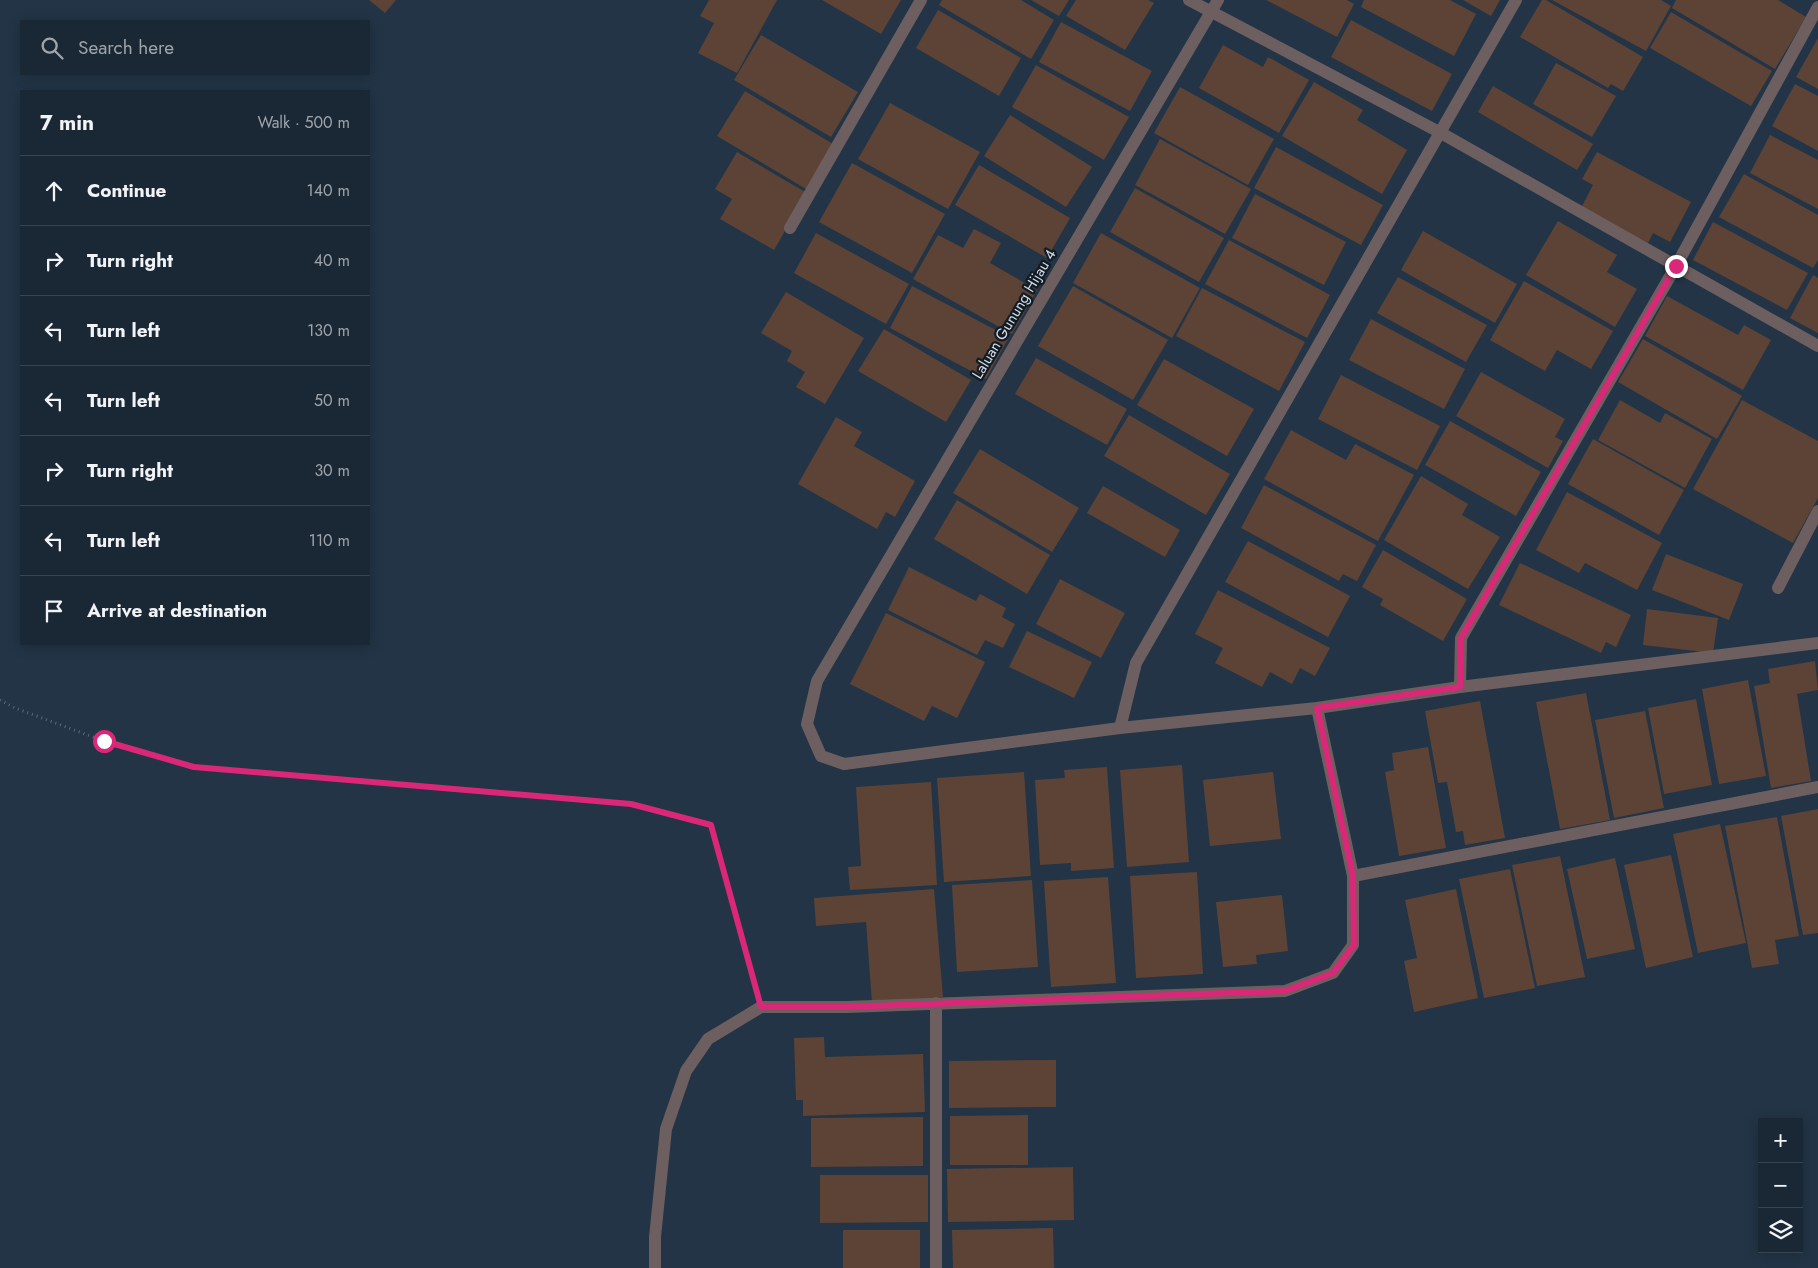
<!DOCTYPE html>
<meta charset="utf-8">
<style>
body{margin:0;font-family:Jost,sans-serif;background:#232f3c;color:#f1f3f6}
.controls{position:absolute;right:15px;bottom:15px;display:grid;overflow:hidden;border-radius:0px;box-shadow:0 2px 12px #0003}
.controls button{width:45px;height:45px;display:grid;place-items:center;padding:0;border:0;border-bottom:1px solid #38444f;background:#1a2734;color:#f1f3f6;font:25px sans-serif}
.stop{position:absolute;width:15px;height:15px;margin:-11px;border:4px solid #db2777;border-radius:50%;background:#fff}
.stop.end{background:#db2777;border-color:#fff;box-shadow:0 1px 5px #0008}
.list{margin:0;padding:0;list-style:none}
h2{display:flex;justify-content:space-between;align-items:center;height:65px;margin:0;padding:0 20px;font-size:21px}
h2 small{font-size:16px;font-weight:400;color:#9fa5ac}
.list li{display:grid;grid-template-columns:32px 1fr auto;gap:15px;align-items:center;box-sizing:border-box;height:70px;padding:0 20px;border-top:1px solid #38444f}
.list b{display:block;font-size:19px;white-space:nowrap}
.list em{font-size:16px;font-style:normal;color:#9fa5ac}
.icon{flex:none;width:28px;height:28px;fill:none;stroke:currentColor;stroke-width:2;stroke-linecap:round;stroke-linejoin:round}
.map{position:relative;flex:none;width:1818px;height:1268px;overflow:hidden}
.search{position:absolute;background:#1a2734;box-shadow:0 2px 12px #0003;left:20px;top:20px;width:350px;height:55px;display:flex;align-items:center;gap:12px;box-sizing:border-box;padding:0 18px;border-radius:0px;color:#9fa5ac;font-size:19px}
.panel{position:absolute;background:#1a2734;box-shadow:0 2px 12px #0003;left:20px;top:90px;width:350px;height:555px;border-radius:0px}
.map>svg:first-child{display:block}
.building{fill:#5c4336}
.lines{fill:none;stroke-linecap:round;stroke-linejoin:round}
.path{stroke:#596979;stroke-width:3;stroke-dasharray:1 4;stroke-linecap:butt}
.minor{stroke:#6d5f5f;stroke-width:12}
.route{stroke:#db2777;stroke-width:6}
.labels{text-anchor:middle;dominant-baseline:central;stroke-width:4.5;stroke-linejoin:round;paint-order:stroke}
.street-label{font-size:15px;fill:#d2dde9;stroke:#131b23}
</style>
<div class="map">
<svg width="1818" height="1268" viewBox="0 0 1818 1268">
<rect width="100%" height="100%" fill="#223446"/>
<g class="building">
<polygon points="369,0 396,0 385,13"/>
<polygon points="709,0 777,0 737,73 698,53 714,23 700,16"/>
<polygon points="822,0 901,0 881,34"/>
<polygon points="942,0 1021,0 1054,20 1031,59 939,5"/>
<polygon points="1031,0 1069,0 1059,16"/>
<polygon points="1076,0 1148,0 1154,3 1125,50 1066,16"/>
<polygon points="1266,0 1347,0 1354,4 1337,37"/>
<polygon points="1364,0 1450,0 1476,14 1454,56 1361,7"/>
<polygon points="1463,0 1500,0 1491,16"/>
<polygon points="1542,0 1546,0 1643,57 1623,91 1611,84 1608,88 1520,37"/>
<polygon points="1552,0 1661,0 1671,6 1646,51"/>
<polygon points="1676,0 1778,0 1806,17 1775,69 1672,8"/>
<polygon points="938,10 1021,58 999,96 916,48"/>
<polygon points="1671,12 1772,71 1751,106 1650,48"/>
<polygon points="1351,20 1452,74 1432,111 1331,57"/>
<polygon points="1061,22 1152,71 1130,111 1039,62"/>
<polygon points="761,35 858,92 831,137 734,80"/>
<polygon points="1818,38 1818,89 1796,77"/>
<polygon points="1223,45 1263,67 1268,57 1309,80 1279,133 1199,88"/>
<polygon points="1556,63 1616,96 1592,137 1533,104"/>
<polygon points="1036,65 1129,117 1104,160 1012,107"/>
<polygon points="1314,82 1363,110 1357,120 1407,150 1382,194 1282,136"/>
<polygon points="1795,84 1818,96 1818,151 1772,126"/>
<polygon points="1493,86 1593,144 1577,170 1478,112"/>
<polygon points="1180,87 1274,139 1248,185 1154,133"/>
<polygon points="745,91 833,144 806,189 717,136"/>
<polygon points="890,103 980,152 948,209 858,159"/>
<polygon points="1010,115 1092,167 1066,207 984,156"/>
<polygon points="1770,135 1818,160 1818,209 1750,173"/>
<polygon points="1160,139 1251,189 1225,234 1135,185"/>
<polygon points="1276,147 1383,205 1361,245 1254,188"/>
<polygon points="737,152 807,193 774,250 720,219 732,199 715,189"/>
<polygon points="1597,152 1691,202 1670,242 1653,233 1648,243 1581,208 1593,185 1582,179"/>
<polygon points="852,163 945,214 912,273 819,222"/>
<polygon points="979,165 1070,218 1047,258 955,205"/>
<polygon points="1744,174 1818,215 1818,260 1813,268 1719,217"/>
<polygon points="1135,188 1224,238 1199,282 1110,232"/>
<polygon points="1255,194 1346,242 1324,285 1232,238"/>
<polygon points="1558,221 1617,255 1607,272 1637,289 1615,327 1526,275"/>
<polygon points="1713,222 1808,273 1787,310 1693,260"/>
<polygon points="974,229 1001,243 990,263 1037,290 1012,334 913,279 938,235 963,248"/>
<polygon points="1423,231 1517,284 1495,323 1401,270"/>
<polygon points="816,233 909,284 886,324 794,273"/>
<polygon points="1101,233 1200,288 1172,338 1073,283"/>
<polygon points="1229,240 1330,295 1307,338 1205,284"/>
<polygon points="1813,275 1818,278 1818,333 1790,318"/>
<polygon points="1398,277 1487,325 1466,362 1377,313"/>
<polygon points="1524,281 1613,331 1591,369 1557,350 1545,371 1490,340"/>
<polygon points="912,286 1009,337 986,379 890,328"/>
<polygon points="1073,286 1168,340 1133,400 1038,346"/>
<polygon points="1202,288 1305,342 1279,391 1176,336"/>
<polygon points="786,292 864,338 825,404 796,387 805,372 787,361 792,351 761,333"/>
<polygon points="1667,296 1738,335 1744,325 1771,340 1743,390 1645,336"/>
<polygon points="1371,319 1465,369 1444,409 1349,360"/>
<polygon points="884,329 971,380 946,422 858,371"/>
<polygon points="1643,339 1742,396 1717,439 1618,382"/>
<polygon points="1036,358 1127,409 1107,445 1015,394"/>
<polygon points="1164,359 1254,409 1227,456 1137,405"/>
<polygon points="1481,372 1565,419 1555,437 1563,441 1548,468 1456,416"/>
<polygon points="1341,375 1440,426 1417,470 1318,419"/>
<polygon points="1620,400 1660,423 1665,413 1712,439 1685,488 1598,440"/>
<polygon points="1742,400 1818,441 1818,498 1793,543 1693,489"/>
<polygon points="1129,415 1230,474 1206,515 1104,456"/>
<polygon points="836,417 862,432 854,446 915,481 895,517 886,512 877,529 798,484"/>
<polygon points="1450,421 1541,472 1516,516 1425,465"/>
<polygon points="1291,430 1346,460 1355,444 1414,475 1378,541 1264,479"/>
<polygon points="1593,439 1684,490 1659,535 1568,484"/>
<polygon points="980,449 1079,508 1052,552 953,493"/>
<polygon points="1421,476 1468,504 1462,515 1500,537 1468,589 1384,540"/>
<polygon points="1264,485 1376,545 1357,581 1343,574 1339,581 1241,528"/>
<polygon points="1103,486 1180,530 1165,557 1087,513"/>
<polygon points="1567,492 1662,543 1637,590 1585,563 1579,573 1536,550"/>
<polygon points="957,500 1050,555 1027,594 934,539"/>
<polygon points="1248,541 1350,596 1328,637 1225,582"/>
<polygon points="1383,550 1467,599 1443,641 1380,605 1383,599 1362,587"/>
<polygon points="1666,554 1743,584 1729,620 1652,590"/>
<polygon points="1520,563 1631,615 1616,647 1606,642 1601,653 1499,605"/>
<polygon points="909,567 976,601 980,594 1006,608 1002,617 1015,624 1003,648 985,640 977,655 888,610"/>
<polygon points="1060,579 1125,613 1101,658 1036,624"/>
<polygon points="1218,590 1330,648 1315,676 1300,668 1292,684 1270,672 1262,687 1215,663 1223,648 1195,634"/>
<polygon points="1647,609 1718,618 1713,653 1643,645"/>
<polygon points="886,613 985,662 957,718 932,706 924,721 850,684"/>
<polygon points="1027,631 1092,662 1074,698 1009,667"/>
<polygon points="1815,661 1818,690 1797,694 1811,781 1771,788 1754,686 1770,683 1768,669"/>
<polygon points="1748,680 1766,776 1719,784 1702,689"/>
<polygon points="1586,693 1610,820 1560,829 1536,702"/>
<polygon points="1696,699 1712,785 1664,794 1648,708"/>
<polygon points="1480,701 1505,838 1465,845 1463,831 1456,832 1447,782 1438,783 1425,711"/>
<polygon points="1645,711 1664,808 1614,818 1595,720"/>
<polygon points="1428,747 1446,848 1399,856 1385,772 1394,770 1392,753"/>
<polygon points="1182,765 1189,862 1127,867 1120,770"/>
<polygon points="1107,767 1114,868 1071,871 1071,863 1040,865 1035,780 1065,778 1064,770"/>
<polygon points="1024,772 1031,876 944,882 937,778"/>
<polygon points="1273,772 1281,839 1210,846 1203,780"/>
<polygon points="931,782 937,885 850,890 848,867 861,866 856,787"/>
<polygon points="1818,809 1818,933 1803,935 1781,816"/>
<polygon points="1777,817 1799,936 1775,940 1779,964 1752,968 1725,826"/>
<polygon points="1720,824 1746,943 1698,953 1673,834"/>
<polygon points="1671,855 1693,957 1646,968 1624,865"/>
<polygon points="1560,856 1585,977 1537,986 1512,865"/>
<polygon points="1615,858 1635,949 1587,959 1567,869"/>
<polygon points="1510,869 1535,988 1484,998 1459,879"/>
<polygon points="1197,872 1203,974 1136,978 1130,876"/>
<polygon points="1108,877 1116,983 1051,987 1044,881"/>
<polygon points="1032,880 1038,967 957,972 952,885"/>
<polygon points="934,889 943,997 872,1003 866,922 816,926 814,898"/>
<polygon points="1456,889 1478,998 1414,1012 1404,961 1417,958 1405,900"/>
<polygon points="1282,895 1288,951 1256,955 1257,964 1223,967 1216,902"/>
<polygon points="824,1037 825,1057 923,1054 925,1112 803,1116 803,1100 796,1100 794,1038"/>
<polygon points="1056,1060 1056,1107 949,1108 949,1061"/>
<polygon points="1028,1115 1028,1165 950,1165 950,1116"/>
<polygon points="923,1117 923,1166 811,1167 811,1118"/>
<polygon points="1073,1167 1074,1220 948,1222 947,1169"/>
<polygon points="820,1175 928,1175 928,1222 820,1223"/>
<polygon points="1053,1228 1054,1268 953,1268 952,1230"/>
<rect x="843" y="1230" width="77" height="38"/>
</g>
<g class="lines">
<polyline class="path" points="0,700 15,708 104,741 194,767 631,804 711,825 756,987"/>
<g class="minor">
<polyline points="1189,0 1441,133 1818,346"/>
<polyline points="1218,0 817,681 807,724 821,756 844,764 1120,728 1317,708 1460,687 1818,643"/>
<polyline points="790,228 921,0"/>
<polyline points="1778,588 1818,511"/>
<polyline points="1460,687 1461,638 1676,266 1818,7"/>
<polyline points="1120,728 1136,663 1516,0"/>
<polyline points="1353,876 1818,787"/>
<polyline points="936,1003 936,1268"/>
<polyline points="655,1268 655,1237 666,1129 686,1071 708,1039 761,1007 847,1007 1285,991 1333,973 1353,945 1353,876 1317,708"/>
</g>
</g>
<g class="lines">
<polyline class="route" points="104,741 194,767 631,804 711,825 761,1007 847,1007 1285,991 1333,973 1354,945 1353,876 1317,708 1460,687 1461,638 1676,266"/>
</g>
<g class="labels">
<g class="street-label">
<text transform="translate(1014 314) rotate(-59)">Laluan Gunung Hijau 4</text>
</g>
</g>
</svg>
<div class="controls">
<button>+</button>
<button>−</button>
<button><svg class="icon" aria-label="layers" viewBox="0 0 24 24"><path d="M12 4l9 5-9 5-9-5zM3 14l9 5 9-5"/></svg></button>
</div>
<div class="stop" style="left:104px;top:741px"></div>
<div class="stop end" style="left:1676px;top:266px"></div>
<div class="search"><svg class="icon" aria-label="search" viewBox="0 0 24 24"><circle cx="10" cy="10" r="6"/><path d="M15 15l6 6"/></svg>Search here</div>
<section class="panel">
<h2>7 min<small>Walk · 500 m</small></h2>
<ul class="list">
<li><svg class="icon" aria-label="ahead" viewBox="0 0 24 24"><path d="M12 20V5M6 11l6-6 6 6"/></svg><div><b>Continue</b></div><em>140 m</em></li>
<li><svg class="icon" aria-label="right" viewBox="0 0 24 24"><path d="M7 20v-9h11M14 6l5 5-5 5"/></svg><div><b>Turn right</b></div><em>40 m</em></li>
<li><svg class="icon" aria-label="left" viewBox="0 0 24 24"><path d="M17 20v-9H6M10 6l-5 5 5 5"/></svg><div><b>Turn left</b></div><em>130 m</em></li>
<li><svg class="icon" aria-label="left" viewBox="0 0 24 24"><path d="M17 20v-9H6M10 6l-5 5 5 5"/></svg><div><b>Turn left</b></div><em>50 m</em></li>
<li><svg class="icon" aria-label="right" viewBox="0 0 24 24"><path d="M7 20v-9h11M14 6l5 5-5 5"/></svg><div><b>Turn right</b></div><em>30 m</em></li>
<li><svg class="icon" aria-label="left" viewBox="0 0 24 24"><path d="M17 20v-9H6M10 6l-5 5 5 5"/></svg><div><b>Turn left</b></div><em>110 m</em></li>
<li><svg class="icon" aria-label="arrive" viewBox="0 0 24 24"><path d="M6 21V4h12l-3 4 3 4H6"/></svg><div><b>Arrive at destination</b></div></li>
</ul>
</section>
</div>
